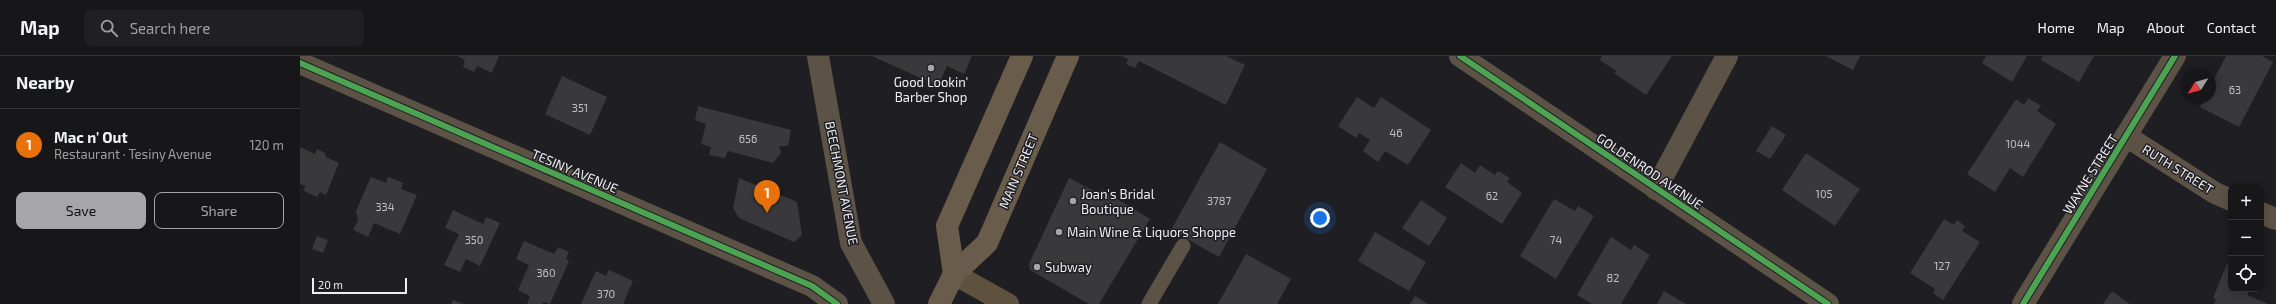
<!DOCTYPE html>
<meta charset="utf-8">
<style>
body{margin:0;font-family:"Exo 2",sans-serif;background:#202023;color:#f1f3f6}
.controls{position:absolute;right:12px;bottom:12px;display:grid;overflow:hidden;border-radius:8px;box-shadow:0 2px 10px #0003}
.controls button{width:36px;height:36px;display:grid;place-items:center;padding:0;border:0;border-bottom:1px solid #363639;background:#17171a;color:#f1f3f6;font:20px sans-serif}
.compass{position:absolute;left:1880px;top:12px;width:36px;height:36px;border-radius:50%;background:#17171a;box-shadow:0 2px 10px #0003;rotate:233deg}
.scale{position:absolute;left:12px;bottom:10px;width:95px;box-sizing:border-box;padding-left:4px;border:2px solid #eeeef3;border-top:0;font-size:11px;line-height:14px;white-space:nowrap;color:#eeeef3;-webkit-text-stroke:3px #1e1e24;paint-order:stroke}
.you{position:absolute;left:1020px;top:162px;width:14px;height:14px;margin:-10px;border:3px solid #fff;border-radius:50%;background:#1a73e8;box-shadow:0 0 0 6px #1a73e833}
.badge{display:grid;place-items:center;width:26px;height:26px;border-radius:50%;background:#a6a6aa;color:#fff;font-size:13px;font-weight:700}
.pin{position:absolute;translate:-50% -33px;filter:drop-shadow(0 1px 2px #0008)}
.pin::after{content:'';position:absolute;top:21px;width:14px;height:12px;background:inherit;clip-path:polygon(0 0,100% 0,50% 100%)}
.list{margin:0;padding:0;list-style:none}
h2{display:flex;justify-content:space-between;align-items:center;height:52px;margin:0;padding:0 16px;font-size:17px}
h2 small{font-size:13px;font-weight:400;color:#9e9fa2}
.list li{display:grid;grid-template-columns:26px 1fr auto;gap:12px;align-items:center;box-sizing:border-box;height:72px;padding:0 16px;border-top:1px solid #363639}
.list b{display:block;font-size:15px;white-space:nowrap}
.list p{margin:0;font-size:13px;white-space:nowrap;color:#9e9fa2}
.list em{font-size:13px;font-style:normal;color:#9e9fa2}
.actions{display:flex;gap:8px;padding:12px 16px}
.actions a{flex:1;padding:9px 0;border:1px solid #a6a6aa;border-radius:8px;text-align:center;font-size:14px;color:#a6a6aa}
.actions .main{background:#a6a6aa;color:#111}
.icon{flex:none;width:22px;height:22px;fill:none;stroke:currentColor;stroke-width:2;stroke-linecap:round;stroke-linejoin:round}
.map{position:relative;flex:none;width:1976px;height:248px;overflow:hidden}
header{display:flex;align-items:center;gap:24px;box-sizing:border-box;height:56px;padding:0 20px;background:#17171a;border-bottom:1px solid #363639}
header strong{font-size:19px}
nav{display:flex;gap:22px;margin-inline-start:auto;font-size:14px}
.search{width:280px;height:36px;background:#202023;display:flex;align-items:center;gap:10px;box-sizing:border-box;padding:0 14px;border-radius:8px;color:#9e9fa2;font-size:15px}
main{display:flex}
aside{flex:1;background:#17171a}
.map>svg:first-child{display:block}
.building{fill:#39393c}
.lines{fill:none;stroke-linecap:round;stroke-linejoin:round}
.service{stroke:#5c5245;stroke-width:15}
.minor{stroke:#5c5245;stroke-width:22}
.tertiary{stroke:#5c5245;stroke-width:22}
.secondary{stroke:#5e513e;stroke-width:22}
.primary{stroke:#695c4a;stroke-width:22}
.cycleway-casing{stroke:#1e1e24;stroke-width:8}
.cycleway{stroke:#4ca352;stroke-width:6}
.poi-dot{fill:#a6a6aa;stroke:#1e1e24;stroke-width:1.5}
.labels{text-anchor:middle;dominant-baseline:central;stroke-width:3;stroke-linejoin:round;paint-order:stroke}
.number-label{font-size:11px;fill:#c1c1c5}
.poi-label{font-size:13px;fill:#eeeef3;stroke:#1e1e24;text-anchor:start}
.street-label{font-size:13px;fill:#eeeef3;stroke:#1e1e24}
</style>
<header>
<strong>Map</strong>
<div class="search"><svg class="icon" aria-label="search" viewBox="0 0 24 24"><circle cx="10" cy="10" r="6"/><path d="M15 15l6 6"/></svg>Search here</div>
<nav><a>Home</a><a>Map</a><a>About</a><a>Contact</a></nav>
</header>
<main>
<aside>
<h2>Nearby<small></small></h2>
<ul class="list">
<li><span class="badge" style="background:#e8710a">1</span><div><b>Mac n' Out</b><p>Restaurant · Tesiny Avenue</p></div><em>120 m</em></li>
</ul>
<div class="actions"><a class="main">Save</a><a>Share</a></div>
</aside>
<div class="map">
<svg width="1976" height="248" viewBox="0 0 1976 248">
<rect width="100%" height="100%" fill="#1f1f23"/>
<g class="building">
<polygon points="157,0 199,0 192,17 177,10 174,16 163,11 165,4"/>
<polygon points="572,0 672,0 664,18 647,10 638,30"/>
<polygon points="822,0 926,0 945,9 926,49 839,5 835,12 826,8 828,3"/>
<polygon points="1302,0 1372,0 1346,39 1314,17 1316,15 1300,4"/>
<polygon points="1526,0 1560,0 1553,14"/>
<polygon points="1686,0 1727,0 1712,26 1682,7"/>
<polygon points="1743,0 1794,0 1779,26 1741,4"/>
<polygon points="1926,0 1962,0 1973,6 1939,71 1900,51 1904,42 1910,42 1910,31"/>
<polygon points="262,20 307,41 290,79 245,58"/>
<polygon points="1057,41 1074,52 1081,41 1131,74 1108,109 1085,95 1078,106 1063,95 1070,84 1059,77 1056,82 1038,70"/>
<polygon points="1728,42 1741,50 1737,55 1756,68 1723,121 1710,112 1695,136 1667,118 1716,43 1724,49"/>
<polygon points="398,50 491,74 488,90 479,90 481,97 473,107 428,95 425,102 409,99 411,91 401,88 406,68 395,64"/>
<polygon points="1472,70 1486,79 1470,103 1456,95"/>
<polygon points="920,86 967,113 919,201 871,174"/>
<polygon points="0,91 15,98 17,93 25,97 26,101 39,107 26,139 20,136 17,141 4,135 5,130 0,128"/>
<polygon points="1506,97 1560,133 1535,170 1482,134"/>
<polygon points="1161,107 1175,117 1180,109 1195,119 1198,115 1210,122 1207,126 1222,137 1202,168 1145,131"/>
<polygon points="71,121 86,127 88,121 103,127 101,133 117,139 100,178 74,167 68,181 53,174 58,164 56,155"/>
<polygon points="439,122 497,146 502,179 494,186 439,162 433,152"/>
<polygon points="769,122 798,137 801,133 850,163 799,248 789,248 730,214 729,208"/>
<polygon points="1254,143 1275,155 1278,150 1294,160 1256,223 1220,200"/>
<polygon points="1121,144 1147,162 1129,190 1102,172"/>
<polygon points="153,154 183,168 186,161 200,167 180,210 166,203 160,216 144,209 159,178 145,172"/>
<polygon points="1644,163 1654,169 1657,164 1665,170 1662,175 1680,186 1643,244 1633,237 1635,233 1610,217"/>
<polygon points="1075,176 1126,206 1109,235 1058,205"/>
<polygon points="17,180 28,184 23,197 12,193"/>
<polygon points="1311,181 1331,194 1334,189 1350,199 1321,248 1292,248 1277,239"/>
<polygon points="224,185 254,198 258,191 269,196 266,203 269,205 250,248 243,246 242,248 227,248 230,240 218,234 229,209 216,203"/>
<polygon points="946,198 991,223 977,248 918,248"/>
<polygon points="1927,208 1931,210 1931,233 1950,233 1947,239 1968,248 1914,248 1916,244 1913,242"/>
<polygon points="309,214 333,225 323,248 281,248 296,215 306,220"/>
<polygon points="1364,235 1386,248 1357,248"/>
<polygon points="1812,235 1830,248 1803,248"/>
<polygon points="1115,240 1128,248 1110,248"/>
<polygon points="153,244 164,248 151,248"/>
</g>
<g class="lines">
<polyline class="service" points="849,248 883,190"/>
<g class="minor">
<polyline points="1160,0 1528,248"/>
<polyline points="0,7 512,230 537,248"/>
<polyline points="1826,80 1915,137 1931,144"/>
<polyline points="1356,133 1427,0"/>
<polyline points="1961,157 1976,163"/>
</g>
<g class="tertiary">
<polyline points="518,0 551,187 584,248"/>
<polyline points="1723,248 1875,0"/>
</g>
<polyline class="secondary" points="654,218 708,248"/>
<g class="primary">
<polyline points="654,218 647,170 722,0"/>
<polyline points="639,248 654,218 687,187 768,0"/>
</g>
<g class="cycleway-casing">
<g id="cycleway">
<polyline points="1160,0 1528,248"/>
<polyline points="0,7 512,230 537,248"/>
<polyline points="1723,248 1875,0"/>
</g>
</g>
<use href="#cycleway" class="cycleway"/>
</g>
<g class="poi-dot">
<circle cx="631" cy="12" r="4"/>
<circle cx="773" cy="145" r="4"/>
<circle cx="759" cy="176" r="4"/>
<circle cx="737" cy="211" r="4"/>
</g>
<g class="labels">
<g class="number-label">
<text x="1935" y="33">63</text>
<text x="280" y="51">351</text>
<text x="1096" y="76">46</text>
<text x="448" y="82">656</text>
<text x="1718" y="87">1044</text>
<text x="1524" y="137">105</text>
<text x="1192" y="139">62</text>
<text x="919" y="144">3787</text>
<text x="85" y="150">334</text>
<text x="174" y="183">350</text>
<text x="1256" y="183">74</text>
<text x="1642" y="209">127</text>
<text x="246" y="216">360</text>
<text x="1313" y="221">82</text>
<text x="306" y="237">370</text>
</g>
<g class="poi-label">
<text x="631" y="26" text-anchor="middle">Good Lookin'<tspan x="631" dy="15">Barber Shop</tspan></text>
<text x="781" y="138">Joan's Bridal<tspan x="781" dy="15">Boutique</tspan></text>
<text x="767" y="176">Main Wine &amp; Liquors Shoppe</text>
<text x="745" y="211">Subway</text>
</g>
<g class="street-label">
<text transform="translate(1878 113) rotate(32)">RUTH STREET</text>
<text transform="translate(275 115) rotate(23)">TESINY AVENUE</text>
<text transform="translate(718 115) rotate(-67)">MAIN STREET</text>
<text transform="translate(1350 115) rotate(34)">GOLDENROD AVENUE</text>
<text transform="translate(1790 118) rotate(-58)">WAYNE STREET</text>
<text transform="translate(542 127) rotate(79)">BEECHMONT AVENUE</text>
</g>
</g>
</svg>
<div class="controls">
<button>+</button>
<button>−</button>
<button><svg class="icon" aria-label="locate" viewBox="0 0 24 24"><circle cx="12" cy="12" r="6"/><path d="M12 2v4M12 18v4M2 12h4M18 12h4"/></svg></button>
</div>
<svg class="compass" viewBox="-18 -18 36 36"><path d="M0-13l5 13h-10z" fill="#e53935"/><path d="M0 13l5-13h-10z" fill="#9e9fa2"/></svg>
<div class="scale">20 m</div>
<div class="you"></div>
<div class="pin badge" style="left:467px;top:157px;background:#e8710a">1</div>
</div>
</main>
